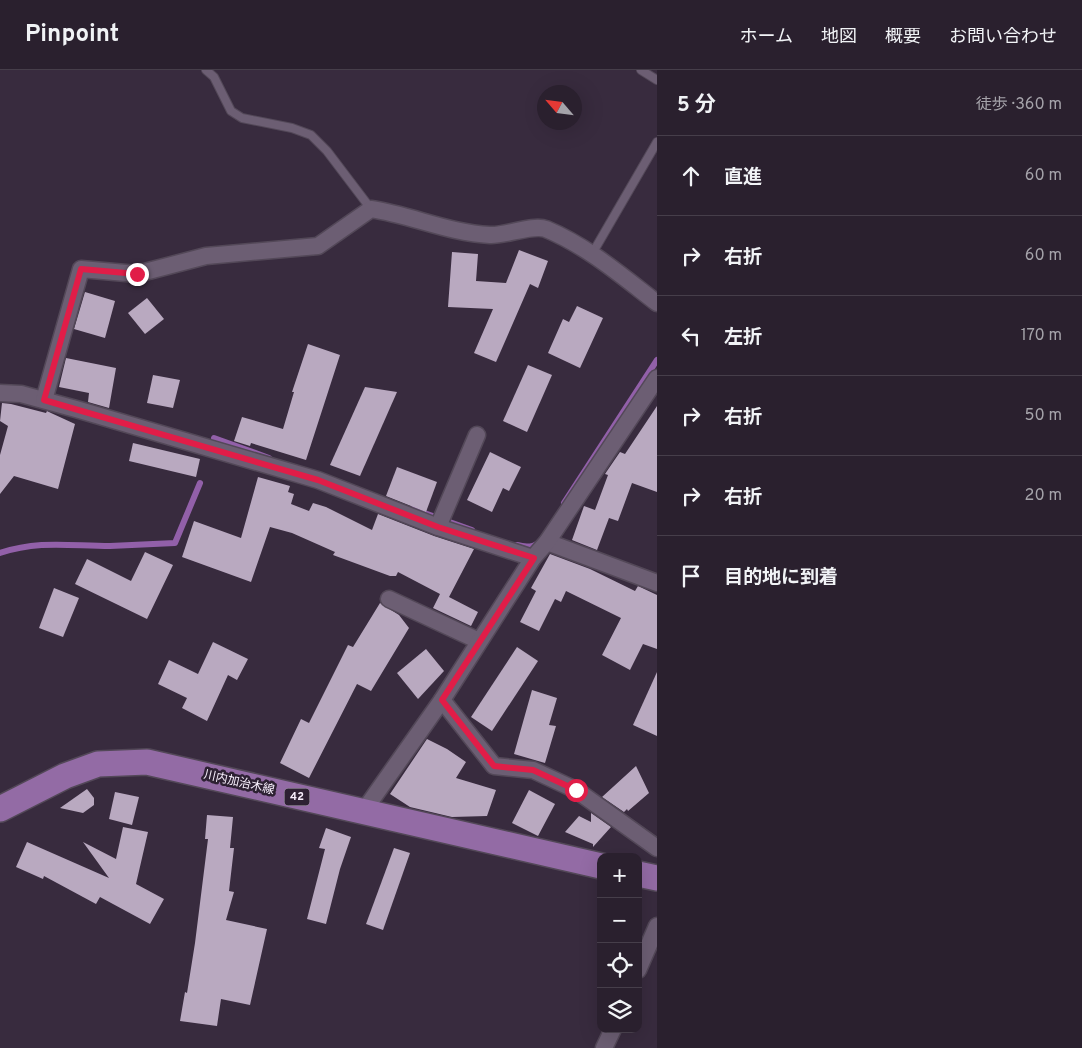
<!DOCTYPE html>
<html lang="ja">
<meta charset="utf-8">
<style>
body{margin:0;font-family:Overpass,"Noto Sans JP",sans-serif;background:#322836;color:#f1f3f6}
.controls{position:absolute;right:15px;bottom:15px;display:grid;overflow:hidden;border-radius:10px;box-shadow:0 5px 20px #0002}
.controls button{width:45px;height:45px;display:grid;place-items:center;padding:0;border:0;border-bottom:1px solid #463e4a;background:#2a202e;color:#f1f3f6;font:25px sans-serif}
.compass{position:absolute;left:537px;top:15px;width:45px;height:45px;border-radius:50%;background:#2a202e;box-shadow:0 5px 20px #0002;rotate:298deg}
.stop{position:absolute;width:15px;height:15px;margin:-11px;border:4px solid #e11d48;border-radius:50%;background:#fff}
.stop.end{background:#e11d48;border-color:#fff;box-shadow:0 1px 5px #0008}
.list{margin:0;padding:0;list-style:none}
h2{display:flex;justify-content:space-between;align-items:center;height:65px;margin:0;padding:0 20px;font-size:21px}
h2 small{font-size:16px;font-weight:400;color:#a5a3aa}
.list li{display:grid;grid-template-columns:32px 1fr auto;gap:15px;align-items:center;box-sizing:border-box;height:80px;padding:0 20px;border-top:1px solid #463e4a}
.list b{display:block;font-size:19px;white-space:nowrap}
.list em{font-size:16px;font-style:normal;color:#a5a3aa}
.icon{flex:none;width:28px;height:28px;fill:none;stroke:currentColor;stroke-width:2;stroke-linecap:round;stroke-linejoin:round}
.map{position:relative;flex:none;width:657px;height:978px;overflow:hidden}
header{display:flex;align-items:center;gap:30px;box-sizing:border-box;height:70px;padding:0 25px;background:#2a202e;border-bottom:1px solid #463e4a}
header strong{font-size:24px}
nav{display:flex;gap:28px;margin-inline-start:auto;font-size:18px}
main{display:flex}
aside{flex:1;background:#2a202e}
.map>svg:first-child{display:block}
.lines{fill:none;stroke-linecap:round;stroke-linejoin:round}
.stream{stroke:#9260a9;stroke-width:6}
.building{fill:#b9a9c0}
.service-casing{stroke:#534858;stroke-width:10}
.minor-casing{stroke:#534858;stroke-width:19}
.primary-casing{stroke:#534858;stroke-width:28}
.service{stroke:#6c5e73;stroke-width:8}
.minor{stroke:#6c5e73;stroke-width:16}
.primary{stroke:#936ba5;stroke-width:25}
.route{stroke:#e11d48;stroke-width:6}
.labels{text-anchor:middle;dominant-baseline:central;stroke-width:5;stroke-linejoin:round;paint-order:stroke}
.shield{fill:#2d2133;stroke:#bbb2c0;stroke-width:1}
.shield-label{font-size:11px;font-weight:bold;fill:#f8f0fd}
.street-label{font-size:12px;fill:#f8f0fd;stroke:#2d2133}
</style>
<header>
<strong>Pinpoint</strong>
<nav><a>ホーム</a><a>地図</a><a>概要</a><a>お問い合わせ</a></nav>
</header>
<main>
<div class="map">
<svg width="657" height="978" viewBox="0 0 657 978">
<rect width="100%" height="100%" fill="#382b3e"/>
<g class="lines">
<g class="stream">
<polyline points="214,368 269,388"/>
<polyline points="564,433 657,290"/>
<polyline points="413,439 472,460"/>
<path d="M517,475C524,477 532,478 538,473"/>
<path d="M0,483C39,470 70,476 110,476C132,475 154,474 175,473L200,413"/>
</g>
</g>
<g class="building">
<polygon points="519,180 548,191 538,218 530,214 496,292 474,283 493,239 448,237 452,182 478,184 476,211 506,213"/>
<polygon points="85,222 115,231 105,268 74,259"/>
<polygon points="147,228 164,249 145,264 128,243"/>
<polygon points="577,236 603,248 580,298 548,283 563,249 569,252"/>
<polygon points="308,274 340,285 306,390 251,373 250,376 234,371 242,347 283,359 294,322 292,322"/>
<polygon points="66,288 116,298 109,338 88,332 89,323 59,317"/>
<polygon points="528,295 552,305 527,362 503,351"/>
<polygon points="153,305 180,310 173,338 147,333"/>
<polygon points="365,317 397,322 360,406 330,395"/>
<polygon points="2,333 11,334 46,343 47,341 51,343 75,354 58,419 14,406 0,424 0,385 8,356 0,351"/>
<polygon points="657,336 657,422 632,413 618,451 609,448 597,480 572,470 584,436 595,440 608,405 605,404 607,401 620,382 625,384"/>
<polygon points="133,373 200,389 196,407 129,391"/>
<polygon points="490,382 521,397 509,421 503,418 492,442 467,430"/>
<polygon points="397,397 437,412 426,442 386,426"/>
<polygon points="258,407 290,416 288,422 294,424 291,434 309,441 313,433 326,437 372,460 378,444 434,466 474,479 449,527 478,542 471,556 433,538 440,524 398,502 396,506 390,506 333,485 335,482 292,463 270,457 251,512 182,487 194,451 241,468"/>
<polygon points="145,482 173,495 147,549 75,514 87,489 131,511"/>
<polygon points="550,484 590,499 635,521 638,516 657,525 657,579 643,574 630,600 602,585 621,548 566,521 561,532 555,529 539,561 520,552 536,521 531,518"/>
<polygon points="54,518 79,528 63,567 39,558"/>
<polygon points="380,533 399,545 409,558 371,621 357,614 309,708 280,693 301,649 309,653 348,575 353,577"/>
<polygon points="213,572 248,589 237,610 228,605 207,651 182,638 187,628 158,614 169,590 198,604"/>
<polygon points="517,577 538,591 492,661 471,647"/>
<polygon points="426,579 444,601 418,629 397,603"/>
<polygon points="657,602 657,666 633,655"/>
<polygon points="532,620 557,628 549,655 556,656 545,693 514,684"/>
<polygon points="427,669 447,679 466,692 456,708 496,720 487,746 452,747 410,737 390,724"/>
<polygon points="636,696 649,723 628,741 627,739 624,742 602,727"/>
<polygon points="87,719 94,728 94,735 83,743 60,738"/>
<polygon points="529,720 555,734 538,766 512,753"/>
<polygon points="115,722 139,727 132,755 109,749"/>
<polygon points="591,743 611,757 593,777 593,774 565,762 579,746 591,752"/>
<polygon points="207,745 233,747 230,778 234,778 229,821 234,822 226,850 267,859 250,935 221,929 217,956 180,951 185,922 187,923 195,873 208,769 205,769"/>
<polygon points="123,757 148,762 136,814 164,829 150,854 100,827 96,834 44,806 43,809 16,797 27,772 109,808 83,772 116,789"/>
<polygon points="326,758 351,767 340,799 326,854 307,849 325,779 319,778"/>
<polygon points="394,778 410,783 383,860 366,854"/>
</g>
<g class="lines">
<g class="service-casing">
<g id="service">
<polyline points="206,0 214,7 231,41 242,48 292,58 311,65 327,81 371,139"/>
<polyline points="641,0 657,10"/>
<polyline points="592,184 657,72"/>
</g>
</g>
<g class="minor-casing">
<g id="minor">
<polyline points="0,323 21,324 76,339 318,410 438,457 533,488"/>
<path d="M44,330L81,199L137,204L206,186L318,176L371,139C411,145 449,163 490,165C505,166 533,154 546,159C587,176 622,206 657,233"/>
<polyline points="438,457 477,365"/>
<polyline points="547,472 657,513"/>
<polyline points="389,529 479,571"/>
<polyline points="442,630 494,696 533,700 576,720 657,778"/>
<polyline points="363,742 442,630 533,488 547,472 657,308"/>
<polyline points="638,900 657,856"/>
<polyline points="604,978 613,959"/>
</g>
</g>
<g class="primary-casing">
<g id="primary">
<polyline points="0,739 65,706 98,694 147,692 601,796"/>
<polyline points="638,804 657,808"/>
</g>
</g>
<use href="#service" class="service"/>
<use href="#minor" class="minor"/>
<use href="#primary" class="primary"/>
</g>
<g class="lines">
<polyline class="route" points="137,204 81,199 44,330 318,410 438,457 534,488 442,630 494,696 533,700 576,720"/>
</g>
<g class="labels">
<rect class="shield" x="284.5" y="718.5" width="25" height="17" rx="4"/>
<g class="shield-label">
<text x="297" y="727">42</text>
</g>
<g class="street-label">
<text transform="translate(239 713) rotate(13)">川内加治木線</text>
</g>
</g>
</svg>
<div class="controls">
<button>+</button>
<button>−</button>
<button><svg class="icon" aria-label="locate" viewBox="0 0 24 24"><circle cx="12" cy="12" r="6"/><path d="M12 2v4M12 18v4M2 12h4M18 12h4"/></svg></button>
<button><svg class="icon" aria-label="layers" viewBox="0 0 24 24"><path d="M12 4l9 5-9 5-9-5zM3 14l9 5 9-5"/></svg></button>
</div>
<svg class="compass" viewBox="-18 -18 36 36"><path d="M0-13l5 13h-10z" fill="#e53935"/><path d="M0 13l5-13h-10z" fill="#a5a3aa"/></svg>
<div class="stop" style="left:576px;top:720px"></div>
<div class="stop end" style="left:137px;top:204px"></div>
</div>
<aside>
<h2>5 分<small>徒歩 · 360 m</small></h2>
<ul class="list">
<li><svg class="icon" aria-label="ahead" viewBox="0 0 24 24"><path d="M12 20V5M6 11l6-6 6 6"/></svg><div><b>直進</b></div><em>60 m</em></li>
<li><svg class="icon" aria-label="right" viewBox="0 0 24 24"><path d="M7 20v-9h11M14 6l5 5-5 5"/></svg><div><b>右折</b></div><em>60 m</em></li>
<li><svg class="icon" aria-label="left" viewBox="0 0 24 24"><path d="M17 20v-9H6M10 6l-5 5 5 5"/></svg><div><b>左折</b></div><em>170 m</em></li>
<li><svg class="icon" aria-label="right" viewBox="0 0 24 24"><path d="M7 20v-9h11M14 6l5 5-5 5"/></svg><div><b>右折</b></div><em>50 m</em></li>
<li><svg class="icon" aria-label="right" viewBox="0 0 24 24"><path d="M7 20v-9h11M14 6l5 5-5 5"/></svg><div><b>右折</b></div><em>20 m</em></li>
<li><svg class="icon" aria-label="arrive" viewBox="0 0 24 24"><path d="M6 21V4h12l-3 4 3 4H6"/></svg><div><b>目的地に到着</b></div></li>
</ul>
</aside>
</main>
